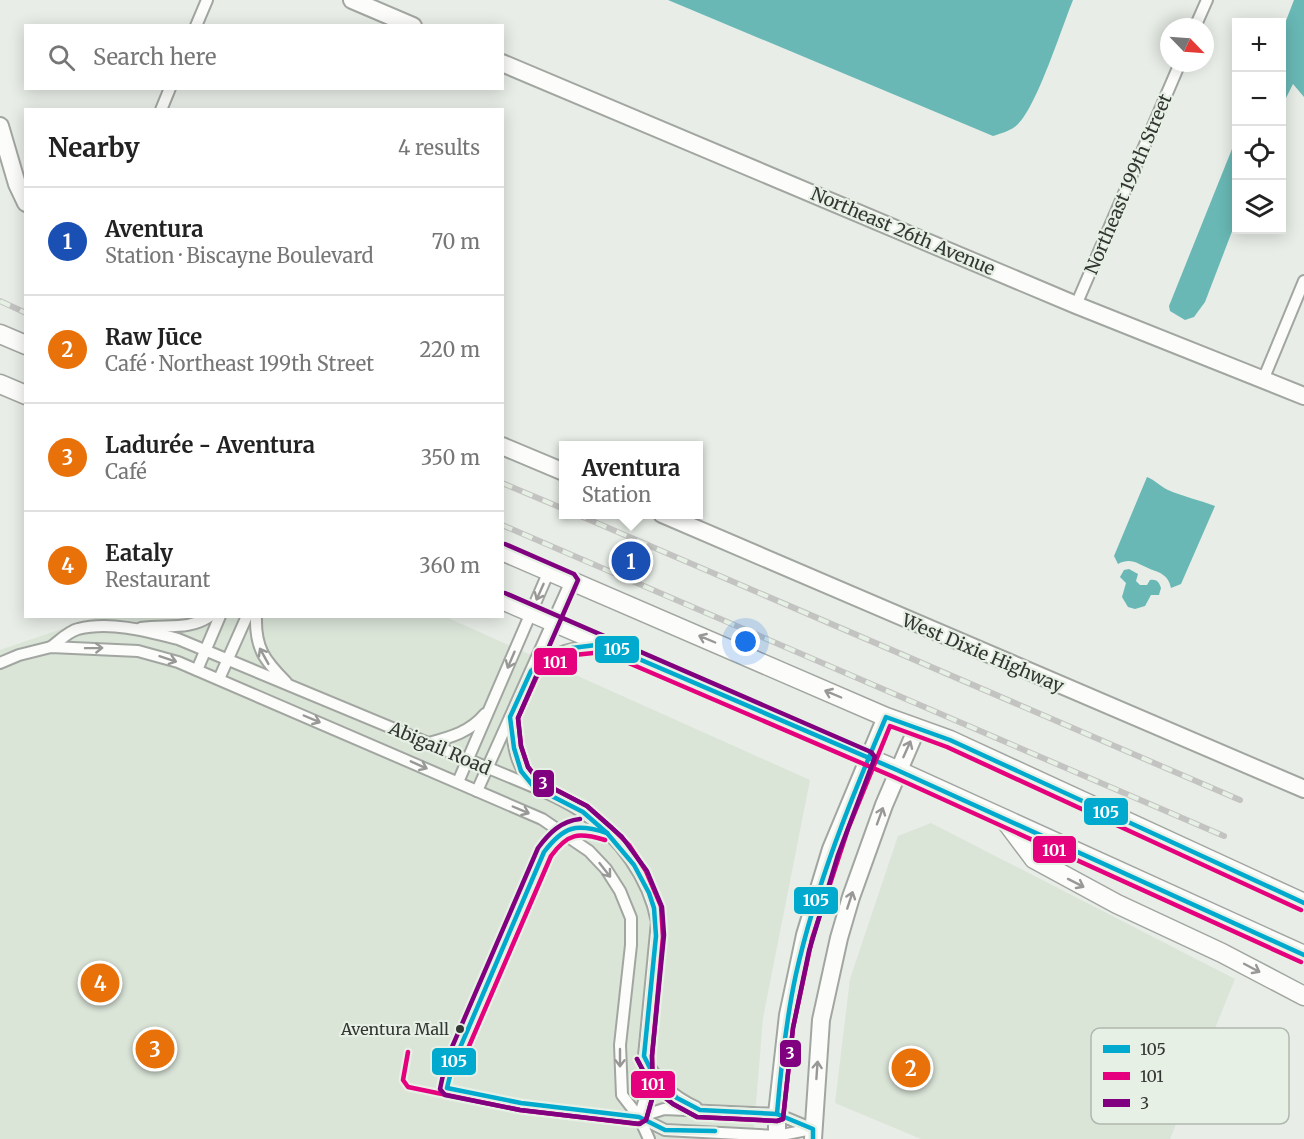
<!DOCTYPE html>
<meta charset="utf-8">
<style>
body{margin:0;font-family:Merriweather,serif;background:#f2f2f2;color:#222}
.controls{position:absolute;right:18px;top:18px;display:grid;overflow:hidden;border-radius:0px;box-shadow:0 3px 15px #0003}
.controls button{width:54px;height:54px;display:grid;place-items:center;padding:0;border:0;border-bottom:2px solid #e0e0e0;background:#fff;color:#222;font:30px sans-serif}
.compass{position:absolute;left:1160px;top:18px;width:54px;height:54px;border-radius:50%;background:#fff;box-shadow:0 3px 15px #0003;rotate:115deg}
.you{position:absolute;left:746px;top:642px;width:21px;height:21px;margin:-15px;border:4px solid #fff;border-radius:50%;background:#1a73e8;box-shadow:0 0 0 9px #1a73e833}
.badge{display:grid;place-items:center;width:39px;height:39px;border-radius:50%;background:#727671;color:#fff;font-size:20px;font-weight:700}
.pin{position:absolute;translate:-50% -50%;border:3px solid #fff;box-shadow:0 2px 6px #0006}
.popup{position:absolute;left:559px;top:441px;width:144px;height:78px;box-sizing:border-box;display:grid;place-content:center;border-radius:0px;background:#fff;filter:drop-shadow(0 2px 4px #0005);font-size:20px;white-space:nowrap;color:#767676}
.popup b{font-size:22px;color:#222}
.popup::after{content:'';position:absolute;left:50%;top:100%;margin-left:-12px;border:12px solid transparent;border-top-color:#fff}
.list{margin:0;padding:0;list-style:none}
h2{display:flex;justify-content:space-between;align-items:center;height:78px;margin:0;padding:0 24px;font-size:26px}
h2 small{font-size:20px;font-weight:400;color:#767676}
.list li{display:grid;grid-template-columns:39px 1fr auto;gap:18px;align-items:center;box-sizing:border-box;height:108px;padding:0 24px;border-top:2px solid #e0e0e0}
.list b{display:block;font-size:22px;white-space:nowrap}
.list p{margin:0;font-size:20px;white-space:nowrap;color:#767676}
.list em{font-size:20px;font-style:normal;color:#767676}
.icon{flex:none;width:33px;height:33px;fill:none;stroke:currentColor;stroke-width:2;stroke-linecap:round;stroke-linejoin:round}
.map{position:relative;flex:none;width:1304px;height:1139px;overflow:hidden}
.search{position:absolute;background:#fff;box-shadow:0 3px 15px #0003;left:24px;top:24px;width:480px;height:66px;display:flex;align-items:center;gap:15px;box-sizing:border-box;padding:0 21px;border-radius:0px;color:#767676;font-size:22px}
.panel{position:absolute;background:#fff;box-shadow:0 3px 15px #0003;left:24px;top:108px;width:480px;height:510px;border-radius:0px}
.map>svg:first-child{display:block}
.built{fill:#dae4d7}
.water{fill:#69b8b5}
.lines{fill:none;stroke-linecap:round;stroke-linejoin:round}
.street-casing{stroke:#a2a6a1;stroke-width:14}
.secondary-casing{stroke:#a2a6a1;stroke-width:20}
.primary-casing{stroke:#a2a6a1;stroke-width:21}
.street{stroke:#fcfcfb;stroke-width:10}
.secondary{stroke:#fcfcfb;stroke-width:16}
.primary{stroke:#fcfcfb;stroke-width:18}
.rail-casing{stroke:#c3c4c2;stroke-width:6}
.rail{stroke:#e7f0e4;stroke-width:4;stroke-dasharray:11;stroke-linecap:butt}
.bus-1-casing{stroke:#e7f0e4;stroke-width:9}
.bus-2-casing{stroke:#e7f0e4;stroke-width:9}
.bus-3-casing{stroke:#e7f0e4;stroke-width:9}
.bus-1{stroke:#00a9ce;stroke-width:4.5}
.bus-2{stroke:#e5007d;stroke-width:4.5}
.bus-3{stroke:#800080;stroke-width:4.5}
.oneway{stroke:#989996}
.bus-dot{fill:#333632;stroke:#e7f0e4;stroke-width:2}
.labels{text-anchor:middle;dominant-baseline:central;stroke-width:4.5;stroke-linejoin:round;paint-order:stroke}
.bus-label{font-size:16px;fill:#333632;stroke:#e7f0e4;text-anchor:end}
.street-label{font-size:18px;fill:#333632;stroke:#e7f0e4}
.key{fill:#e7f0e4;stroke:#b1b8af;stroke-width:1.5}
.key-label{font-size:16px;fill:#333632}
.line-badge{stroke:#e7f0e4;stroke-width:2}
.badge-label{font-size:16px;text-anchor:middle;font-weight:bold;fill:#fff}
</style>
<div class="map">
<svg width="1304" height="1139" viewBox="0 0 1304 1139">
<rect width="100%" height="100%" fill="#e8ede7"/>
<g class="built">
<polygon points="194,616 446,617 810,780 763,1018 753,1139 0,1139 0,650 97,617 192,619"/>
<polygon points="931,823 1235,979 1170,1139 921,1139 835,1103 850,979 898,836"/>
</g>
<g class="water">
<path d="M668,0H1073C1062,27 1037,106 1018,124C1011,131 1002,133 993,136Z"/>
<polygon points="1294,0 1304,0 1304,97 1293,84 1282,106 1282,31"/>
<polygon points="1236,139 1236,221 1205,302 1194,317 1185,320 1170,311 1169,306"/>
<path d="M1147,477C1155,480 1160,486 1168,490C1184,497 1200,500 1215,506L1181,584L1171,588C1168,575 1161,573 1150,569C1138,564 1131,557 1118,564L1114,556Z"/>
<path d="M1129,569L1138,574L1136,581L1140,585H1147L1150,580C1157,579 1159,582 1161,588L1159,595H1151L1145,606L1135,609L1128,607L1122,597L1126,583L1120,577L1124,570Z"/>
</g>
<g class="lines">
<g class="street-casing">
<g id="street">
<polyline points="196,26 207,0"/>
<polyline points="1195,27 1207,0"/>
<polyline points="161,110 170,88"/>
<polyline points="1076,305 1180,63"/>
<polyline points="1263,380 1304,281"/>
<path d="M256,616C255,648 264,660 286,682"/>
<path d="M141,628C166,624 188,631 210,616"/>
<path d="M51,647C59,641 69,631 78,629C110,621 147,631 178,639L534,787C551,795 568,802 583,813C619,837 649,878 657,922L644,1056L646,1095L639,1117"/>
<polyline points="0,663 19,655 51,647 138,651 178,662 542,819 589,851 606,869 620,891 631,918 631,945 620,1045 622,1095 639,1117 649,1139"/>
<path d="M533,669C558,650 571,648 601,645"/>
<polyline points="197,670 220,616"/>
<polyline points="219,679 247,616"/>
<path d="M510,718C514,748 514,762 534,787"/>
<path d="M429,743C451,737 470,732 485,714"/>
<polyline points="458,782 549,571"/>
<polyline points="477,791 571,581"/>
<path d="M645,1059C658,1082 672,1096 696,1107"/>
<polyline points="639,1117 664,1109 777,1114 813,1129"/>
<polyline points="639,1117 665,1130 777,1136 812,1129"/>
</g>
</g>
<g class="secondary-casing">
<g id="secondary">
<polyline points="352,0 413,26"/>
<polyline points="502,63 1076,305 1304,396"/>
<polyline points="0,126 17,184 26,203"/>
<polyline points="502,446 564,472"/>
<polyline points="662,514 1304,789"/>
<polyline points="777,1139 777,1114 788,1015 805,935 831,849 886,717"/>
<polyline points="813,1139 821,1020 839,938 851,897 884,805 917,728"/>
</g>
</g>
<g class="primary-casing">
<g id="primary">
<polyline points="0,334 26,345"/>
<polyline points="0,384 26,395"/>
<polyline points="502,551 886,717 950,740 1304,903"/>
<polyline points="502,600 897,770 1304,955"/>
<polyline points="1004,819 1034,859 1117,904 1222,953 1304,996"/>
</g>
</g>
<use href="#street" class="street"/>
<use href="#secondary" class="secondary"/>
<use href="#primary" class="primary"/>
<g class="rail-casing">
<g id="rail">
<polyline points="0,301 26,313"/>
<polyline points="502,483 564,509"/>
<polyline points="576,514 1240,800"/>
<polyline points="502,525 1224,836"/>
</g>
</g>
<use href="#rail" class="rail"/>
<g class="bus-1-casing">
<g id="bus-1">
<path d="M607,833C576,823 564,826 544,852L453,1064L447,1088L521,1103L639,1117L665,1130L715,1131"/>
<path d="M777,1114C781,1067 786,1020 796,974C816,885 850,801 886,717L950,740L1304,903"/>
<polyline points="813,1139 813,1129 777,1114 700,1110 677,1098 654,1076 644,1056 656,936 654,908 649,893 634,865 607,833 583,812 534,787 521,771 514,748 510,717 531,671 551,655 572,648 604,644 897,770 1304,955"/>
</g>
</g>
<g class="bus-2-casing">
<g id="bus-2">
<polyline points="408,1052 403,1080 408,1087 520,1110 638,1124 646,1120 653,1095 652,1056 663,937 661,906 646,871 629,845 612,828 587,806 539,781 528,767 521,746 518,718 537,676 555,662 574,655 603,652 894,777 1301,962"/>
<polyline points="637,1059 648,1080 659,1093 673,1104 697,1117 777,1121 783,1119 793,1028 812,939 848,829 890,726 947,747 1301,910"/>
<path d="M460,1067L551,856C568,833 578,832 605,840"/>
</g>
</g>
<g class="bus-3-casing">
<g id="bus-3">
<path d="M505,544L574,574L578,580L518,718L521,746L528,767L539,781L587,806L622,837L647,871L662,907L664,935L652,1056L653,1096L646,1120L640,1124L520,1110L445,1095L440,1089L446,1061L538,848C549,833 561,821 580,819"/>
<polyline points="505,593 871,752 875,757 838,855 809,951 793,1028 783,1119 777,1121 697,1117 673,1104 659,1093 648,1080 637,1059"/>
</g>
</g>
<use href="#bus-1" class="bus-1"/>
<use href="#bus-2" class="bus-2"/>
<use href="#bus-3" class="bus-3"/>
</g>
<defs><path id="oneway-shaft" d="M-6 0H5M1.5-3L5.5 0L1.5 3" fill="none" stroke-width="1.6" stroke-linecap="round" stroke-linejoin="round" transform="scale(1.5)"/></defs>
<g class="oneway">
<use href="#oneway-shaft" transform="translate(540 592) rotate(114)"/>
<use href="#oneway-shaft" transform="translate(707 639) rotate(-157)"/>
<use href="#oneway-shaft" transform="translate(94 648) rotate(-1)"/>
<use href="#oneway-shaft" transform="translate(264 656) rotate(-119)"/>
<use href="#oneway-shaft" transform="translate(168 659) rotate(18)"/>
<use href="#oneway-shaft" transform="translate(511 660) rotate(113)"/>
<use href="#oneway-shaft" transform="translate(833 694) rotate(-157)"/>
<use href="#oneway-shaft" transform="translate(312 719) rotate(23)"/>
<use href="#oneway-shaft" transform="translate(907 749) rotate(-66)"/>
<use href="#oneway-shaft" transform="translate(419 765) rotate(24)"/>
<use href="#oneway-shaft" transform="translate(521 810) rotate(23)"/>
<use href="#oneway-shaft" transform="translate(880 816) rotate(-70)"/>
<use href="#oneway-shaft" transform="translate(605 870) rotate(52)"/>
<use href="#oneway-shaft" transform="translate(1076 883) rotate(27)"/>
<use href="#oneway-shaft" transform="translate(850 900) rotate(-72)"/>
<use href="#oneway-shaft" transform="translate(1252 968) rotate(28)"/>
<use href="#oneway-shaft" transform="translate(620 1058) rotate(90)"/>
<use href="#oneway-shaft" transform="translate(817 1070) rotate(-86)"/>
</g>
<circle class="bus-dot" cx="460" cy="1029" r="5"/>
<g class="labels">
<g class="bus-label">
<text x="449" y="1029">Aventura Mall</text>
</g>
<g class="street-label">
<text transform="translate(1128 184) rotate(-67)">Northeast 199th Street</text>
<text transform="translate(903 231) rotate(23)">Northeast 26th Avenue</text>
<text transform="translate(983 653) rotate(23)">West Dixie Highway</text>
<text transform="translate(440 748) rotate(23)">Abigail Road</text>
</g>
</g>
<rect x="1091" y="1028" width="198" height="96" rx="9" class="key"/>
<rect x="1103" y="1045" width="27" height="8" fill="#00a9ce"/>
<rect x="1103" y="1072" width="27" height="8" fill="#e5007d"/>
<rect x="1103" y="1099" width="27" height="8" fill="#800080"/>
<g class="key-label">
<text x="1140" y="1055">105</text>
<text x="1140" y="1082">101</text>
<text x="1140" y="1109">3</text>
</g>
<g class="line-badge">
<rect x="594" y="635" width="46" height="29" rx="6" fill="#00a9ce"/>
<rect x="533" y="647" width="45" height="29" rx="6" fill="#e5007d"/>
<rect x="532" y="769" width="23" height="29" rx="6" fill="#800080"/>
<rect x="1083" y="797" width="46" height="29" rx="6" fill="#00a9ce"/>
<rect x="1032" y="835" width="45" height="29" rx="6" fill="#e5007d"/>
<rect x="793" y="886" width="46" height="29" rx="6" fill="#00a9ce"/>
<rect x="779" y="1039" width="23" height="29" rx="6" fill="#800080"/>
<rect x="431" y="1047" width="46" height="29" rx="6" fill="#00a9ce"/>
<rect x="630" y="1070" width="46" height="29" rx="6" fill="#e5007d"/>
</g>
<g class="badge-label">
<text x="617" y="655">105</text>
<text x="555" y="668">101</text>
<text x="543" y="789">3</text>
<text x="1106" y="818">105</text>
<text x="1054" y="856">101</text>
<text x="816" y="906">105</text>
<text x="790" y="1059">3</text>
<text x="454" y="1067">105</text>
<text x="653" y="1090">101</text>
</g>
</svg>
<div class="controls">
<button>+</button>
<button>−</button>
<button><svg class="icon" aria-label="locate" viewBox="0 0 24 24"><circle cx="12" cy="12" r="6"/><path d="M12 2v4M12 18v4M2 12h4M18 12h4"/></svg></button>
<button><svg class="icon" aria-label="layers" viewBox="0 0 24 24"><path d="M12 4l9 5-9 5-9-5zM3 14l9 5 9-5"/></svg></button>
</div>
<svg class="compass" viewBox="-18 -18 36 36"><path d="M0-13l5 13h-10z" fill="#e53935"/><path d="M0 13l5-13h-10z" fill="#767676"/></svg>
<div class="you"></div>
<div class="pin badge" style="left:631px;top:561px;background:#1a4fb4">1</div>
<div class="popup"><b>Aventura</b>Station</div>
<div class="pin badge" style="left:911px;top:1068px;background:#e8710a">2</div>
<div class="pin badge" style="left:155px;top:1049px;background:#e8710a">3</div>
<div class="pin badge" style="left:100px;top:983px;background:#e8710a">4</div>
<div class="search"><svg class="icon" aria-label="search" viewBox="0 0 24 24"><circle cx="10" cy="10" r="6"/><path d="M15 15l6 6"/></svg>Search here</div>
<section class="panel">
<h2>Nearby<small>4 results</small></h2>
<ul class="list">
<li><span class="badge" style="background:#1a4fb4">1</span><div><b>Aventura</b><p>Station · Biscayne Boulevard</p></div><em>70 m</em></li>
<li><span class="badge" style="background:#e8710a">2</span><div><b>Raw Jūce</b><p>Café · Northeast 199th Street</p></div><em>220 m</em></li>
<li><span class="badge" style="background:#e8710a">3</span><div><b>Ladurée - Aventura</b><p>Café</p></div><em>350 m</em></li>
<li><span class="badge" style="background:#e8710a">4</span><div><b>Eataly</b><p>Restaurant</p></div><em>360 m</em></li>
</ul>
</section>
</div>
